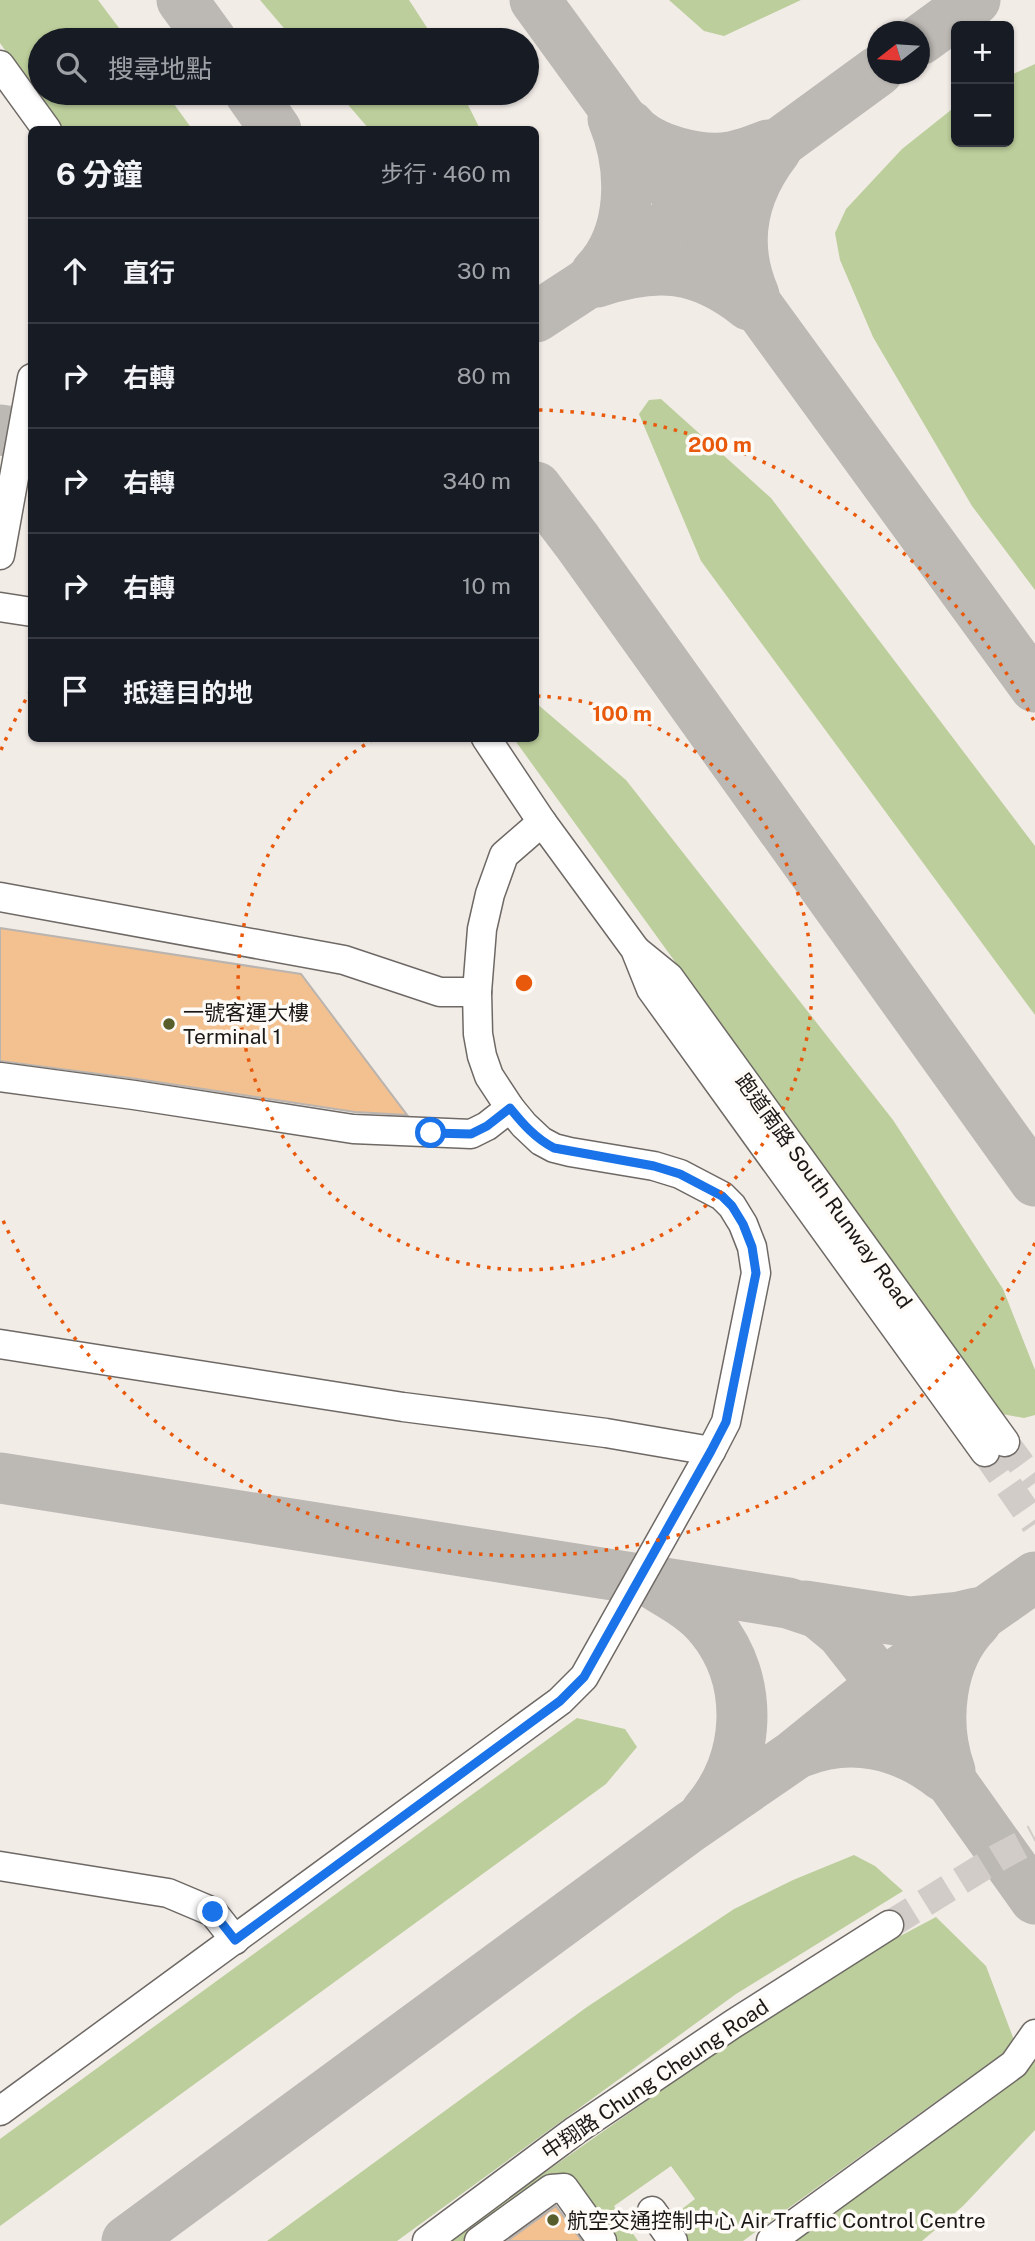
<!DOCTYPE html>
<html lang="zh-TW">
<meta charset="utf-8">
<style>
body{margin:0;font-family:"Public Sans","Noto Sans TC",sans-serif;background:#242831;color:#f1f3f6}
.controls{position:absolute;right:21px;top:21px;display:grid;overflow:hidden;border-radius:10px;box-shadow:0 2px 5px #0004}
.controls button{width:63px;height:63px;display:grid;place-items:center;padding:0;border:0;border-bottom:2px solid #363941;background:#171b24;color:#f1f3f6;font:35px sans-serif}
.compass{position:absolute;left:867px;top:21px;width:63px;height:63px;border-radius:50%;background:#171b24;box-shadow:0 2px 5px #0004;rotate:253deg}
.stop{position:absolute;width:21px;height:21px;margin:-16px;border:5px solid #1a73e8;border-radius:50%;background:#fff}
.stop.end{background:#1a73e8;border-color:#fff;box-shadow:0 2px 7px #0008}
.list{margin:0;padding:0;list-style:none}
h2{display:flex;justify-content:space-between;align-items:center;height:91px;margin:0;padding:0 28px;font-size:30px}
h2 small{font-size:23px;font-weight:400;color:#9ea1a6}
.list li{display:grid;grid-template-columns:46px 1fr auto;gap:21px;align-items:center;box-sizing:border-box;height:105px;padding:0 28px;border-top:2px solid #363941}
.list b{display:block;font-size:26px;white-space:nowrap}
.list em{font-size:23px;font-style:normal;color:#9ea1a6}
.icon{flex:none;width:38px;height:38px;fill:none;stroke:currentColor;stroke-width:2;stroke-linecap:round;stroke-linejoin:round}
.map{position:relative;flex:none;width:1035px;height:2241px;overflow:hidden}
.search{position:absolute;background:#171b24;box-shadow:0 2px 5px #0004;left:28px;top:28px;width:511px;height:77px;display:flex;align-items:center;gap:18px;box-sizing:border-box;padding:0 24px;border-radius:38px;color:#9ea1a6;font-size:26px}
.panel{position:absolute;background:#171b24;box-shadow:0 2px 5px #0004;left:28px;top:126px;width:511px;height:616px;border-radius:10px}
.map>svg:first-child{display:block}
.green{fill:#bcce9b}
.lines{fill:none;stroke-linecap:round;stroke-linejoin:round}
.taxiway{stroke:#bcb8b4;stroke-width:51}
.building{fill:#f3c190;stroke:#b9b4af;stroke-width:2}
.minor-tunnel{stroke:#d2ccc8;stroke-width:28;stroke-dasharray:28 14;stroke-linecap:butt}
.minor-casing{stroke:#6e6965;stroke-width:31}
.minor{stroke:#fff;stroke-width:28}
.route{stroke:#1a73e8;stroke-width:9}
.ring{fill:none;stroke:#e8590c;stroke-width:3.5;stroke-dasharray:3.5 7}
.poi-dot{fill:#575d2b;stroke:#fefaf6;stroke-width:2.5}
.labels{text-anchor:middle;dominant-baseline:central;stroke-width:7;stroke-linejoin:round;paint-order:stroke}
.poi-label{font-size:21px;fill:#1a1917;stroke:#fefaf6;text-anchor:start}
.street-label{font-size:21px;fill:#1a1917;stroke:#fefaf6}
.centre{fill:#e8590c;stroke:#fefaf6;stroke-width:3.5}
.ring-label{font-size:21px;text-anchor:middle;font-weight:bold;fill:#e8590c;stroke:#fefaf6;stroke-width:7;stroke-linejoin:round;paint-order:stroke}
</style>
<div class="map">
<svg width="1035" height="2241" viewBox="0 0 1035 2241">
<rect width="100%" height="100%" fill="#f2ece7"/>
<g class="green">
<polygon points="0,0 98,0 128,40 40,40 40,93 166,93 192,129 61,129 0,43"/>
<polygon points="260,0 409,0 435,40 294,40"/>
<polygon points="669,0 801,0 724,36 704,31"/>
<polygon points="1035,64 1035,590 972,506 873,337 840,260 835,233 846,209 902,149 956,106 956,142 1009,142 1009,76"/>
<polygon points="338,93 462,93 480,129 369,129"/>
<polygon points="661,399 771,498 1035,846 1035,1015 701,561 639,414 649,400"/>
<polygon points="536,703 626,780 893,1120 1003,1289 1035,1370 1035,1415 1024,1418 1002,1414 514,739 536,738"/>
<polygon points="577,1718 625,1729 637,1747 606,1784 0,2226 0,2139"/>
<polygon points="854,1855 875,1866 903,1891 736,1994 397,2241 267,2241 587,2007 734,1909 793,1880"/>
<polygon points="936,1917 986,1966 1014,2040 1002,2054 743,2241 685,2241 670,2218 695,2199 671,2166 614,2206 638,2241 610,2241 566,2182 469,2241 447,2241 746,2031 842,1967"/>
<polygon points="1035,2055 1035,2130 963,2206 922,2241 789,2241"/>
</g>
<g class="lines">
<g class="taxiway">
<polyline points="182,0 211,40"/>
<polyline points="535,0 1035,687"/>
<polyline points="920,40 975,0"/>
<polyline points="250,93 276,130"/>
<path d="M629,125C649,150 701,162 731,157C744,154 756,150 768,145"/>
<path d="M596,273C634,234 633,167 613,119"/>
<path d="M597,282C657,262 699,265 749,305"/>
<path d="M754,295C732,244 742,194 776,150"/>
<polyline points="536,317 585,285 878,71"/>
<polyline points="0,430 32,435"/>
<polyline points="536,487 577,541 1035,1181"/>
<polyline points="0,1478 664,1583 788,1603 818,1613 841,1632 882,1684 1035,1899"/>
<path d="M655,1585C675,1597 697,1609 711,1627C755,1681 751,1761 706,1812"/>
<polyline points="805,1606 909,1622 959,1617 976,1613"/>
<path d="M801,1752C850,1732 901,1743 943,1776"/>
<path d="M950,1771C933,1723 939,1659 976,1622"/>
<polyline points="127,2241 690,1827 793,1756 882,1684 1035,1577"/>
</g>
</g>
<g class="building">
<polygon points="0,928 301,974 407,1115 355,1112 137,1079 0,1061"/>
<polygon points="556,2206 582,2241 507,2241"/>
</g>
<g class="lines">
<g class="minor-tunnel">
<polyline points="1005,1442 1035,1483"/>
<polyline points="985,1452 1035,1524"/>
<polyline points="889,1925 999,1857 1035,1838"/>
</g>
<g class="minor-casing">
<g id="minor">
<polyline points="0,65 47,130"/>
<polyline points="0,555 32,378"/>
<polyline points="0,607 32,612"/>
<polyline points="486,738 542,822 635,949 651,989 985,1452"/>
<polyline points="0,897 344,960 440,992 477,992"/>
<polyline points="637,951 669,977 1005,1442"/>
<polyline points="0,1077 134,1095 353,1129 471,1134 487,1126 510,1108"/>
<polyline points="0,1344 403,1407 606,1433 711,1451"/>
<polyline points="0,1866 168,1893 213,1912 235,1940"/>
<polyline points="0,2111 560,1701 584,1677 711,1451 726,1422 756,1273 752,1247 743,1224 732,1206 722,1196 680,1174 654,1166 570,1152 554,1148 541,1141 524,1125 510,1108 489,1076 482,1056 478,1034 477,992 482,929 490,894 504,855 542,822"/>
<polyline points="652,2211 673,2241"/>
<polyline points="427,2241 576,2130 733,2024 889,1925"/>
<polyline points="479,2241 551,2189 564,2188 602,2241"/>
<polyline points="771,2241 1014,2064 1035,2034"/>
</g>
</g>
<use href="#minor" class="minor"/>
</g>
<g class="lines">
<path class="route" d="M213,1912L235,1940L560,1701L584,1677L711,1451L726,1422L756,1273L752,1247L743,1224L732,1206L722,1196L680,1174L654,1166L554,1148C535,1138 523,1124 510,1108L487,1126L471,1134L431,1133"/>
</g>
<g class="ring">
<path d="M537 696A287 287 0 1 1 372 740"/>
<path d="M1035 1243A573 573 0 0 1 1 1216M1 750A573 573 0 0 1 30 692M539 410A573 573 0 0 1 1035 723"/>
</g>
<g class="poi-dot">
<circle cx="169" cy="1024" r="7"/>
<circle cx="553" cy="2220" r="7"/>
</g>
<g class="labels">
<g class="poi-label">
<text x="183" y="1012">一號客運大樓<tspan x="183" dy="24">Terminal 1</tspan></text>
<text x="567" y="2220">航空交通控制中心 Air Traffic Control Centre</text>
</g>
<g class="street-label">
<text transform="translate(824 1191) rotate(54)">跑道南路 South Runway Road</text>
<text transform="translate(655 2079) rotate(-34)">中翔路 Chung Cheung Road</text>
</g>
</g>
<circle cx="524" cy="983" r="10" class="centre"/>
<g class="ring-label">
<text x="720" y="452">200 m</text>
<text x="622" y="721">100 m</text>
</g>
</svg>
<div class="controls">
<button>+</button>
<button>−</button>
</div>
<svg class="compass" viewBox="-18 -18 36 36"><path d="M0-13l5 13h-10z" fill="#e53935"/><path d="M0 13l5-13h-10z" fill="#9ea1a6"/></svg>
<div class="stop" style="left:431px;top:1133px"></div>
<div class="stop end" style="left:213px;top:1912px"></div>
<div class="search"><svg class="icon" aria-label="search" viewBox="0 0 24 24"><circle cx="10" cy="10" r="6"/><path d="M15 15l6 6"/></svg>搜尋地點</div>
<section class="panel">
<h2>6 分鐘<small>步行 · 460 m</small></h2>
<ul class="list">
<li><svg class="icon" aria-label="ahead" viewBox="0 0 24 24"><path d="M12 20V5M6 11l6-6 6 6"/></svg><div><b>直行</b></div><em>30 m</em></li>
<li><svg class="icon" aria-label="right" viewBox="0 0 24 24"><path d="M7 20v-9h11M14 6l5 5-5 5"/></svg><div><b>右轉</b></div><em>80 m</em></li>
<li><svg class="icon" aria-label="right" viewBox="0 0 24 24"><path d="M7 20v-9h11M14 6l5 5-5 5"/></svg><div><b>右轉</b></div><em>340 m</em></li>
<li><svg class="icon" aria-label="right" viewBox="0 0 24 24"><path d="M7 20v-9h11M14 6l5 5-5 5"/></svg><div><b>右轉</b></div><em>10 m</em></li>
<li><svg class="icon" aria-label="arrive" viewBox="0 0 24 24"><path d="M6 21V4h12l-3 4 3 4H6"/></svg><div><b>抵達目的地</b></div></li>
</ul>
</section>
</div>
